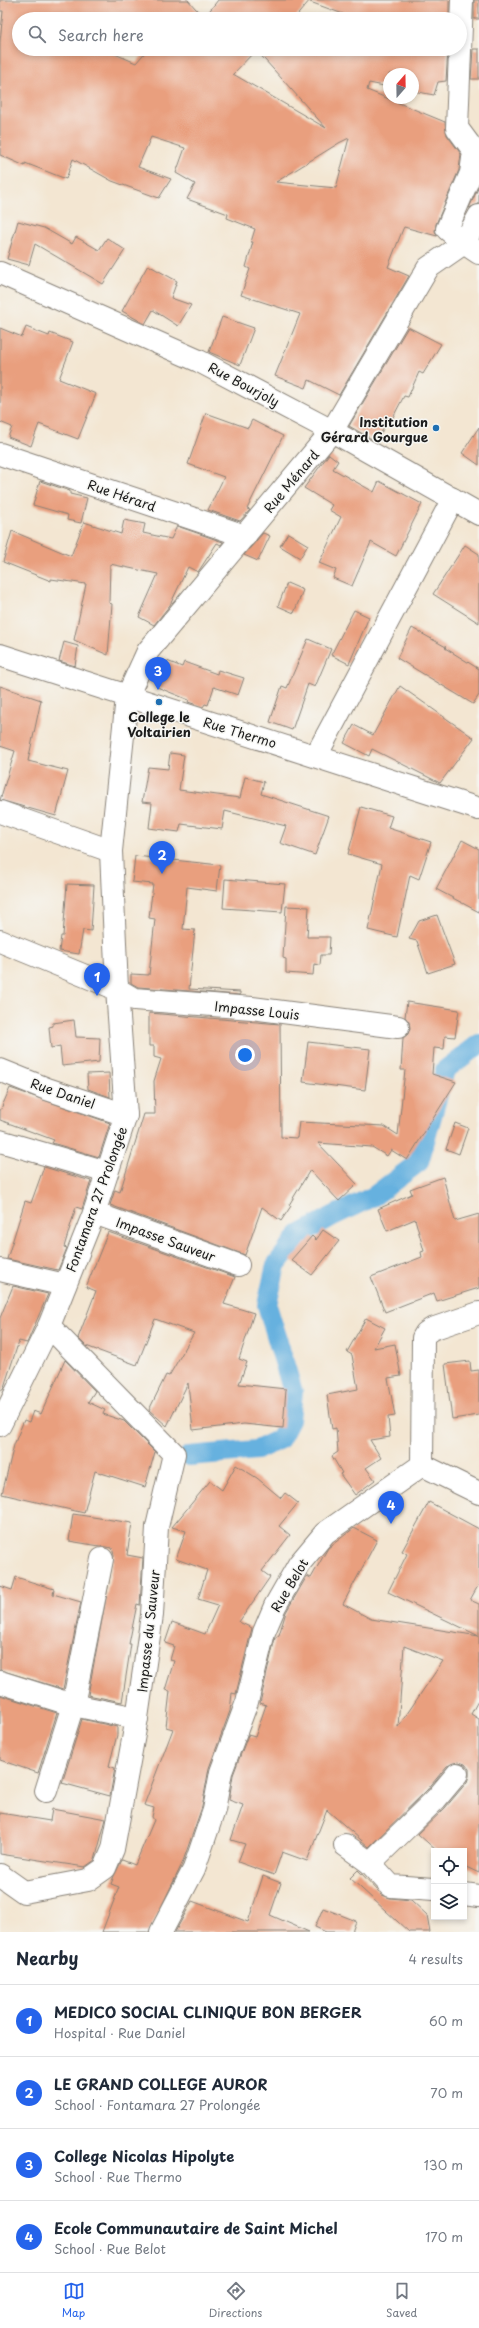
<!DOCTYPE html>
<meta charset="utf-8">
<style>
body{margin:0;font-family:"Playpen Sans",sans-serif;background:#f2f2f3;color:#1f2937}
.controls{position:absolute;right:12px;bottom:12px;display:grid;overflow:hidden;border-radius:0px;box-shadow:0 2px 6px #0003}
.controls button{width:36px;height:36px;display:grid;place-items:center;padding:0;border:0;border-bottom:1px solid #e0e1e3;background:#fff;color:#1f2937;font:20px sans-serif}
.compass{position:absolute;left:383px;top:68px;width:36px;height:36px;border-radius:50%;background:#fff;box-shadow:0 2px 6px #0003;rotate:20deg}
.you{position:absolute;left:245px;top:1055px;width:14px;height:14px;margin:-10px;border:3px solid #fff;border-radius:50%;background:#1a73e8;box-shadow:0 0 0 6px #1a73e833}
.badge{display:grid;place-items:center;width:26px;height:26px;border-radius:50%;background:#2563eb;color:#fff;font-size:13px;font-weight:700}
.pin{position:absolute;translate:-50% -33px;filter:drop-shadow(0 1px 2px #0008)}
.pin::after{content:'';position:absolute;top:21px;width:14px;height:12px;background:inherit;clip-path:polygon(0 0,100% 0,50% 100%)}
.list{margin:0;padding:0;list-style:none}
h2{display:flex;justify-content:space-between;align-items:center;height:52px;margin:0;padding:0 16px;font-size:17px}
h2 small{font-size:13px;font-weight:400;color:#747a83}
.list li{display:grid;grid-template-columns:26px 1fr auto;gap:12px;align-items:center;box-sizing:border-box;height:72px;padding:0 16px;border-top:1px solid #e0e1e3}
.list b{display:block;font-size:15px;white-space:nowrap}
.list p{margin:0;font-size:13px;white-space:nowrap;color:#747a83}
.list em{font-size:13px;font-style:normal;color:#747a83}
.icon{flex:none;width:22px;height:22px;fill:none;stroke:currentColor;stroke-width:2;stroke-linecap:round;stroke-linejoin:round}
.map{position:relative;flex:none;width:479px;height:1932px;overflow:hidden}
.search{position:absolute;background:#fff;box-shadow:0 2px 6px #0003;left:12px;right:12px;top:12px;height:44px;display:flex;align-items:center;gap:10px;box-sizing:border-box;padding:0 14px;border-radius:22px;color:#747a83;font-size:15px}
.sheet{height:340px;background:#fff}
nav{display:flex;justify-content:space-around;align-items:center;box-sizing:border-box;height:56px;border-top:1px solid #e0e1e3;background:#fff;font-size:11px;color:#747a83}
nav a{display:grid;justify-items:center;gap:2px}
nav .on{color:#2563eb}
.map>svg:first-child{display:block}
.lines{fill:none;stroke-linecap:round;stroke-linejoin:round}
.canal{stroke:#66b1df;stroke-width:20}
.building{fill:#e99f7e;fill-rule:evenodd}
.minor-casing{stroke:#888177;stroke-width:24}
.minor{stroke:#fff;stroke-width:22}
.poi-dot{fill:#1f6fb2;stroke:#f6f6f2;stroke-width:1.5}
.labels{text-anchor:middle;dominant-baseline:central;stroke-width:3;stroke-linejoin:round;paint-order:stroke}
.street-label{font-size:13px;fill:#1c1c1c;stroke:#f6f6f2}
.poi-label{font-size:13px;font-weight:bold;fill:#1c1c1c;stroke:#f6f6f2;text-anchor:end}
</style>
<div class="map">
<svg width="479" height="1932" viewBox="0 0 479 1932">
<rect width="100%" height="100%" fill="#f6f6f2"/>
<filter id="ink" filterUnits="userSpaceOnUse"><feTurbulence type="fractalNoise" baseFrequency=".025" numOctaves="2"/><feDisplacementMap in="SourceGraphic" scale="8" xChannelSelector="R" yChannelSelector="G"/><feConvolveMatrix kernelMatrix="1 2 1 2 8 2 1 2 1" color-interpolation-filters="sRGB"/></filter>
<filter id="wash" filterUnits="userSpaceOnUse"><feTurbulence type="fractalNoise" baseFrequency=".012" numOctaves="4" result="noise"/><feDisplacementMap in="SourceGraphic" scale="16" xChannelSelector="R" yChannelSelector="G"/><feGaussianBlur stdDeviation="0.9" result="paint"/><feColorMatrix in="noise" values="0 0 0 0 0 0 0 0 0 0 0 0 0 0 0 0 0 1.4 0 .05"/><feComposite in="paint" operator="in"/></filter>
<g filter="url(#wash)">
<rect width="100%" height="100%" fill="#f3e6d2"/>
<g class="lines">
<polyline class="canal" points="189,1456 257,1450 280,1439 290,1420 293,1392 267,1305 276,1265 299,1235 331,1217 374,1196 419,1162 445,1070 479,1044"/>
</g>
<g id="blocks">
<g class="building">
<path d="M0,0H188L204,18L218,0H310L294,19H66L30,14L29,19H19V49H103L136,63L148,49H448L446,81L438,82L434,95L413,91V74H389V87L369,83L367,90L445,122L447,135L461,154L459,170L436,224L435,231L437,236L404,227L403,229L388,267L409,276L339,395L309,380L306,388L275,376L300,314L241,295L250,269L246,267L253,242H251L255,229L227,218L228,214L187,199L195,184L176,173L185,148L151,137L138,167L171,179L159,198L112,181L73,159L66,179L25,163V166L0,155V42L3,11H0ZM256,50L326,128L233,74ZM349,138L336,188L276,182L339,143Z"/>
<polygon points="310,0 449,0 449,19 357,19 310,2"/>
<rect x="474" y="0" width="5" height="19"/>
<polygon points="473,49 479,49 479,79 471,79"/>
<polygon points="479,186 479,204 469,208"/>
<polygon points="18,221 44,228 72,244 76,237 99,250 107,238 125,250 103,284 35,244 29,265 7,259"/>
<polygon points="148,265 177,281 171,298 191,305 178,326 153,310 145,324 122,311"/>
<polygon points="222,317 254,328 240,365 209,352"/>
<polygon points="26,327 49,336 50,333 73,342 59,379 96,394 78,439 39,424 31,446 8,437 12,427 0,422 0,328 22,337"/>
<polygon points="408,327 441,344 423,374 419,372 408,397 404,396 391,421 387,420 377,442 349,426"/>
<polygon points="206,413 248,428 252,420 283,436 247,509 250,510 240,521 208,510 224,477 188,464"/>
<polygon points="479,427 479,465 462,453"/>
<polygon points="329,454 338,461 333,469 374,492 379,481 422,504 396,556 371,542 352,586 333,578 336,570 319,563 341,517 329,510 332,505 304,488"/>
<polygon points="40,481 70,491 70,494 87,498 81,523 67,520 68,515 33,505"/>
<polygon points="124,520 145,524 143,533 171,539 177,526 223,542 221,545 217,543 198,572 188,567 170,605 154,625 139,617 158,574 110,564 109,603 112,604 108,655 74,640 86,584 51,579 51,581 3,562 12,531 71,556 84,522 121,534"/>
<polygon points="263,533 270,536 258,561 244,555"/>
<polygon points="288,533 308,545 300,558 280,546"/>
<polygon points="465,545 479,554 479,623 433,594"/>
<polygon points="287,583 303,590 294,613 278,606"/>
<polygon points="354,610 369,617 349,664 331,655"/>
<polygon points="412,628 446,647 445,648 479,669 479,695 473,704 397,658"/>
<polygon points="308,639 331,649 315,687 308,684 292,730 270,722 282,686 287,688"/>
<polygon points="64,642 78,646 75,666 59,661"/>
<polygon points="167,661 182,667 184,662 217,674 218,670 244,678 238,695 214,687 208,705 205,704 203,707 188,702 189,700 157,687"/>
<polygon points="0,686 41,700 28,761 68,771 56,816 0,800 15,751 0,746"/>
<polygon points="400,686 474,738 440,783 372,749 369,756 344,743 354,725 373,735"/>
<polygon points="170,753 184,755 179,790 240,798 245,777 264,782 261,794 329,816 315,855 280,843 286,826 225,811 222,829 181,824 179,832 149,828 152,803 142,802 148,767 168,769"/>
<polygon points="361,807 392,816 388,828 431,842 419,879 410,875 397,937 368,930 382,864 348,854"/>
<polygon points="462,840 479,849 479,912 436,889"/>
<polygon points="135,856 220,865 217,891 187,887 183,929 195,930 189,989 240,992 240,995 138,987 131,983 131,974 149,975 155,919 149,918 153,884 132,882"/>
<polygon points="225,879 285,884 282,912 223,908"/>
<polygon points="67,884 94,885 91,931 83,930 79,954 59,951 61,936 63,936"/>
<polygon points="286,906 309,907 307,937 330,937 329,955 321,955 320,965 314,964 313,975 286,973 286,959 283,958"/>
<polygon points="437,915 455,964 428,973 417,941 409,939 419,921"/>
<polygon points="407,1002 459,1010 455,1037 445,1036 444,1049 434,1048 432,1074 456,1082 407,1160 391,1150 387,1156 372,1147 318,1143 357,1184 339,1201 310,1170 289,1205 291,1206 281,1221 262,1207 245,1255 110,1205 115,1190 120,1192 144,1114 155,1114 154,1081 161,1059 154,1057 154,1046 149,1046 149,1013 280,1024 281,1137 297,1138 299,1122 384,1126 398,1135 405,1070 401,1070 403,1038 408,1034 410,1028 409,1022 405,1017"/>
<polygon points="74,1020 76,1037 100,1038 99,1062 62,1066 60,1046 51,1048 49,1027 53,1026 53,1023"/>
<polygon points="308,1042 370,1049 365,1090 303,1082"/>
<polygon points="109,1073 110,1097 88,1089 87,1074"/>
<polygon points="10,1088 110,1123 99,1157 52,1143 54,1140 0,1120 0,1111"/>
<polygon points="455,1123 468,1128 459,1154 446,1149"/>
<polygon points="44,1167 91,1181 82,1209 76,1207 64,1247 67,1248 58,1270 7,1259 25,1201 31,1203"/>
<polygon points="443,1177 455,1221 479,1214 479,1288 437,1301 434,1293 385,1312 371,1277 422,1257 421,1252 424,1251 415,1219 387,1231 378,1209 412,1194 410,1189"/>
<polygon points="323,1230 339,1241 312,1275 291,1260 312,1236 316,1240"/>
<polygon points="108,1232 235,1277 224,1304 254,1313 239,1359 247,1362 239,1384 286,1389 283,1428 244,1424 193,1430 188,1383 167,1426 149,1410 166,1375 169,1376 194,1333 155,1319 137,1365 86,1346 78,1338 96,1291 86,1287"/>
<polygon points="13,1286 48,1294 27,1343 19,1341 3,1390 0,1390 0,1318"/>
<polygon points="366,1318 385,1328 374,1348 395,1344 401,1376 388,1378 395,1416 388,1417 390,1437 370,1440 381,1458 366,1468 375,1480 355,1495 340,1474 342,1473 332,1456 338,1452 336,1428 332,1429 327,1395 358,1389 352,1355 347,1352"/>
<polygon points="65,1360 95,1391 88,1402 105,1410 103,1414 124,1421 155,1452 145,1487 95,1471 84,1513 2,1494 14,1445 24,1420 29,1422 33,1411 41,1414"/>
<polygon points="470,1361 471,1371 479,1370 479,1415 452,1419 445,1364"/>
<polygon points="236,1465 257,1478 281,1498 285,1493 298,1503 279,1526 290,1535 262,1571 270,1577 239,1622 252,1628 236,1694 232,1693 230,1711 209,1768 202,1807 182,1864 149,1932 102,1932 119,1887 111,1884 114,1876 122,1860 135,1865 154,1820 152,1817 154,1808 144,1805 173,1729 166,1727 170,1691 165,1690 174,1661 170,1660 174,1646 165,1643 172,1622 205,1634 218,1605 198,1599 207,1570 176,1559 186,1531 172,1527 210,1481 222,1490"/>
<polygon points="429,1502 479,1529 479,1584 470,1600 479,1604 479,1636 388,1592 407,1554 402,1551"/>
<polygon points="73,1514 132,1523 127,1555 143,1558 140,1605 137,1604 129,1644 131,1644 122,1702 88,1695 114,1555 112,1548 69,1541"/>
<path d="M354,1528L377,1540L343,1604L371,1619L479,1636V1699L471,1714L479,1719V1873L464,1866V1851H437L418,1834L445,1808L467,1782L469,1776V1769L465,1764L459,1762L447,1766L427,1790L369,1847L327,1810L307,1861L282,1852L274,1875L238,1862L245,1844L231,1840L243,1805L229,1800L233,1775L248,1735L255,1737L266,1705L260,1703L275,1638L279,1635L286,1612L307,1576L311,1578L328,1548ZM404,1646L443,1661L398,1727Z"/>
<polygon points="16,1577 54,1589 53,1594 81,1602 63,1689 0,1670 0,1586 12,1590"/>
<polygon points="0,1695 57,1713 38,1773 0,1760"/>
<polygon points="82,1719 117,1727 117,1735 109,1766 115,1768 110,1796 62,1783"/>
<polygon points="52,1809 106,1819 95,1860 85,1867 0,1854 0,1813 50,1821"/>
<polygon points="358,1870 382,1895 390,1898 411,1900 427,1915 430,1932 409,1932 350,1878"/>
<polygon points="263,1876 281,1883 270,1915 309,1932 175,1932 192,1901 248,1922"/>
<polygon points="323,1908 356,1921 352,1932 326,1932 315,1927"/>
</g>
</g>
</g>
<g filter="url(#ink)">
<use href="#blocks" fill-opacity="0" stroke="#888177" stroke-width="1"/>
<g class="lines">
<g class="minor-casing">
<g id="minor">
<polyline points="479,216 464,243 479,253"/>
<polyline points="0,273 199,361 332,431 479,514"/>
<polyline points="0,454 245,536"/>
<polyline points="0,655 479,809"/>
<polyline points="316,756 453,499"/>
<polyline points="0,812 111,851"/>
<polyline points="0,941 117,989 134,999 252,1008 398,1027"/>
<polyline points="0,1070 47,1089 126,1115"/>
<polyline points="0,1141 107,1172"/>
<polyline points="94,1213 238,1265"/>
<polyline points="0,1270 65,1285"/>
<polyline points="0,1425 49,1326 94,1213 126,1115 117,989 111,851 127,697 148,651 332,431 428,268 464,243 447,229 471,173 474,151 457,128 462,0"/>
<polyline points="422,1465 479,1493"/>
<polyline points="0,1682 73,1705 137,1718"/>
<polyline points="46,1791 73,1705 102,1559"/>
<polyline points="345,1845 370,1863 391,1886 434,1889"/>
<polyline points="370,1863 436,1799 457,1774"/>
<polyline points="0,1875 24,1892 88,1880 105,1868 113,1849 137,1718 152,1615 157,1527 174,1454 49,1326"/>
<polyline points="464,1894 479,1896"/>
<polyline points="161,1932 194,1869 214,1810 221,1772 247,1702 264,1632 275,1606 299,1564 325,1533 422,1465 423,1338 426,1333 432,1329 479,1313"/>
</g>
</g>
<use href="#minor" class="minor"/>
</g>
</g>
<g class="poi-dot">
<circle cx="436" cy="428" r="4"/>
<circle cx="159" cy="702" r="4"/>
</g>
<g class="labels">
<g class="street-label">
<text transform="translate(244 384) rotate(28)">Rue Bourjoly</text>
<text transform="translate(291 481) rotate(-50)">Rue Ménard</text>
<text transform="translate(122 495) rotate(19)">Rue Hérard</text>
<text transform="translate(240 732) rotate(17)">Rue Thermo</text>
<text transform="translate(257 1010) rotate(6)">Impasse Louis</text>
<text transform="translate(63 1093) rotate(19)">Rue Daniel</text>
<text transform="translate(96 1199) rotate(-70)">Fontamara 27 Prolongée</text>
<text transform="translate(166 1239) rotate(20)">Impasse Sauveur</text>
<text transform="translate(289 1585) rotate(-59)">Rue Belot</text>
<text transform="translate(148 1631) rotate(-84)">Impasse du Sauveur</text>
</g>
<g class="poi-label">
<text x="428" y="421">Institution<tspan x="428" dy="15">Gérard Gourgue</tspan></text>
<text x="159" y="716" text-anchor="middle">College le<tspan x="159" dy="15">Voltairien</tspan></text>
</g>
</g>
</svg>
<div class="controls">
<button><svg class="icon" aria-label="locate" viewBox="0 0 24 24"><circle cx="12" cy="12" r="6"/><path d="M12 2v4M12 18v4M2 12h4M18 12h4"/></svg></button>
<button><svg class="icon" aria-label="layers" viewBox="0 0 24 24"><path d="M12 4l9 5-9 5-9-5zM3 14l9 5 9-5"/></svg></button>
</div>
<svg class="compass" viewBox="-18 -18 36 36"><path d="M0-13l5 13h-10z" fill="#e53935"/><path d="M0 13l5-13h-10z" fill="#747a83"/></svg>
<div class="you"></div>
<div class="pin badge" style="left:97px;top:996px">1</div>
<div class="pin badge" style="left:162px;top:874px">2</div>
<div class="pin badge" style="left:158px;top:690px">3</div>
<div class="pin badge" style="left:391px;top:1524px">4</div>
<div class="search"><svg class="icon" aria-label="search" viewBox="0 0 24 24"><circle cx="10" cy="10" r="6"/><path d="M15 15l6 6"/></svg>Search here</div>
</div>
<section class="sheet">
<h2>Nearby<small>4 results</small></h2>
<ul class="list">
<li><span class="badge">1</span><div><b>MEDICO SOCIAL CLINIQUE BON BERGER</b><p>Hospital · Rue Daniel</p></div><em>60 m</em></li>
<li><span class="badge">2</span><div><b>LE GRAND COLLEGE AUROR</b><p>School · Fontamara 27 Prolongée</p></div><em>70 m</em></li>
<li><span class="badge">3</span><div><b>College Nicolas Hipolyte</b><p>School · Rue Thermo</p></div><em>130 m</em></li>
<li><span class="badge">4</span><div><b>Ecole Communautaire de Saint Michel</b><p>School · Rue Belot</p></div><em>170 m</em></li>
</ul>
</section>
<nav>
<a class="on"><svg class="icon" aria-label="map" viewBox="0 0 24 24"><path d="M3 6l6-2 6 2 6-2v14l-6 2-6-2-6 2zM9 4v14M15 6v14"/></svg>Map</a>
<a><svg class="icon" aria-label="directions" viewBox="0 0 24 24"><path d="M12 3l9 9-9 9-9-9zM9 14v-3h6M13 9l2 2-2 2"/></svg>Directions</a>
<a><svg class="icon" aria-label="saved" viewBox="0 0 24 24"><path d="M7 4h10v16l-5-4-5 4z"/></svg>Saved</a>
</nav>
